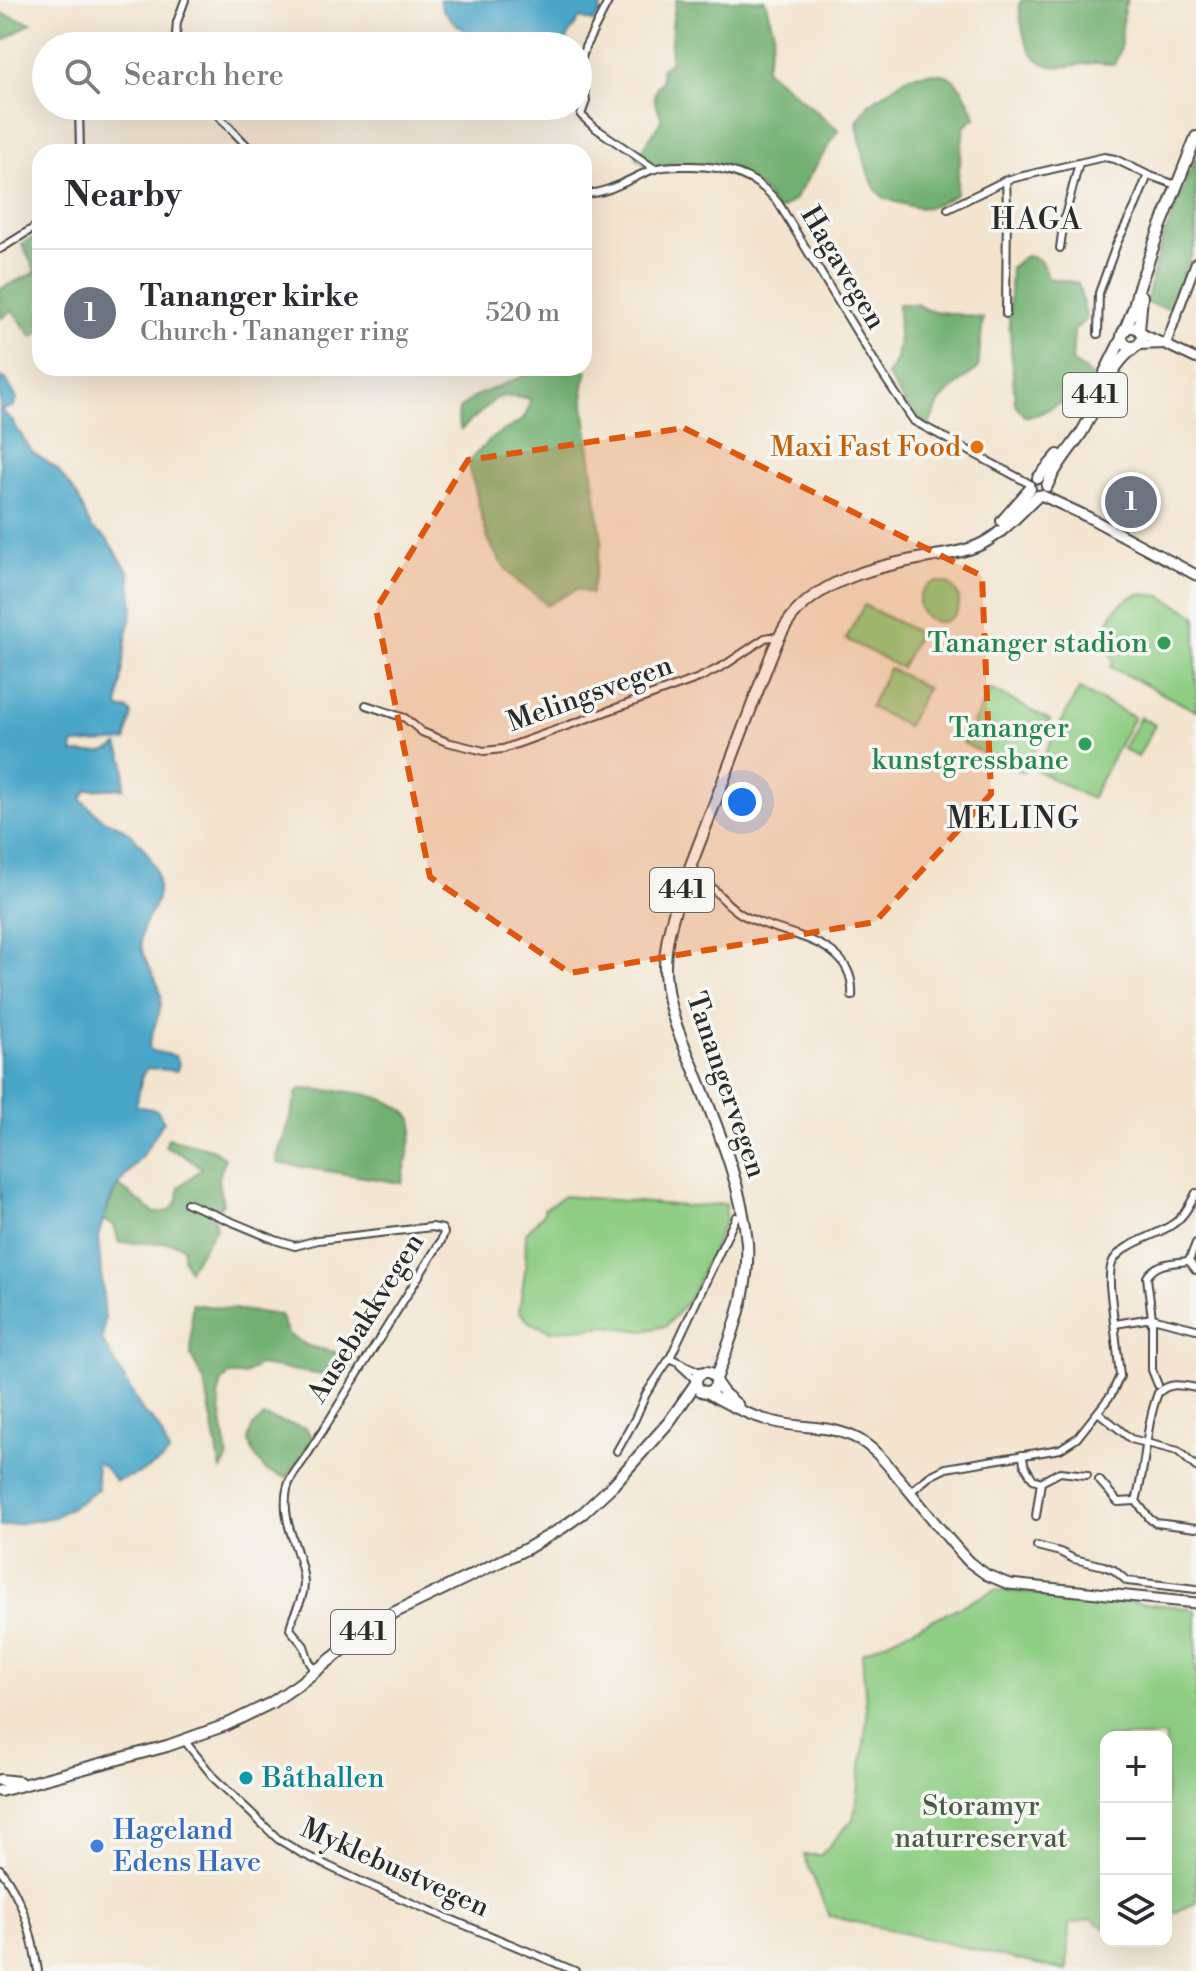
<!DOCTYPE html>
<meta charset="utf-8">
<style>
body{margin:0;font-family:"Libre Bodoni",serif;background:#f2f2f3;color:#2b2b33}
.controls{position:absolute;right:24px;bottom:24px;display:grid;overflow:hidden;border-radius:16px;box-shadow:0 8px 32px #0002}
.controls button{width:72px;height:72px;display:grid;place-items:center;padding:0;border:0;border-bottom:2px solid #e1e1e2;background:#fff;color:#2b2b33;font:40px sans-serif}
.you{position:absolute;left:742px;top:802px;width:28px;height:28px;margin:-20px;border:6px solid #fff;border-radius:50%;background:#1a73e8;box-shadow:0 0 0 12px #1a73e833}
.badge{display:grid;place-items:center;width:52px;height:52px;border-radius:50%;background:#7c3aed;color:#fff;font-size:26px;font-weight:700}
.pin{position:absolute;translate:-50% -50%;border:4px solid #fff;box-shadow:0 2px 8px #0006}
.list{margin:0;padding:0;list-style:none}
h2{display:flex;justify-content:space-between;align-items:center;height:104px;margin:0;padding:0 32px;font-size:34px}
h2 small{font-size:26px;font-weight:400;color:#7c7c81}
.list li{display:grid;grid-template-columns:52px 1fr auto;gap:24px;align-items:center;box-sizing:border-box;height:128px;padding:0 32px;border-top:2px solid #e1e1e2}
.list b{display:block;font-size:30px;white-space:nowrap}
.list p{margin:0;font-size:26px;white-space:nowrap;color:#7c7c81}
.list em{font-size:26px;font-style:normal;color:#7c7c81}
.icon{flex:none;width:44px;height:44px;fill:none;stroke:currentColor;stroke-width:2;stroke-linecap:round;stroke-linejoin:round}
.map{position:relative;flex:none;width:1196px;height:1971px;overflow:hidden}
.search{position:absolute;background:#fff;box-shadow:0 8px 32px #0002;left:32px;top:32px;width:560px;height:88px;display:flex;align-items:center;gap:20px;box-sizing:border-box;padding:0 28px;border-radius:44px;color:#7c7c81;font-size:30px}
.panel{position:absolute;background:#fff;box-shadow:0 8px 32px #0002;left:32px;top:144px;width:560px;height:232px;border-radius:24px}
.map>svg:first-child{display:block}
.green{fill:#8ecd83;stroke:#5c7c57;stroke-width:2}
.forest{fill:#72b071;stroke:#4e6e4e;stroke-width:2}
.water{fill:#4aa6c8;stroke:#3a687a;stroke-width:2}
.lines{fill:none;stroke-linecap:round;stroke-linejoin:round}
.minor-casing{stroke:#494744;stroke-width:10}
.tertiary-casing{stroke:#494744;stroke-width:12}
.secondary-casing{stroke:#494744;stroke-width:13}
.primary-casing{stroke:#494744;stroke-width:14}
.minor{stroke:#fff;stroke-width:6}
.tertiary{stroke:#fff;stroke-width:8}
.secondary{stroke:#fff;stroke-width:9}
.primary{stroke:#fff;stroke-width:10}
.marked{fill:#df570e;fill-opacity:0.2;stroke:#df570e;stroke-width:6;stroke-dasharray:16 10;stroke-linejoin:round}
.food-dot{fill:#e8710a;stroke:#f6f6f2;stroke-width:3}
.leisure-dot{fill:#2e9e5b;stroke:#f6f6f2;stroke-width:3}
.culture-dot{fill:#0f9aa8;stroke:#f6f6f2;stroke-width:3}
.shop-dot{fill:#3f7fe0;stroke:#f6f6f2;stroke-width:3}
.labels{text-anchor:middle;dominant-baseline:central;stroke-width:7;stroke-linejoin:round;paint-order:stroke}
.shield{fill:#f6f6f2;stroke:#686867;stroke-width:2}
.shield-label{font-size:26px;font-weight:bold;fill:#2b2b2b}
.street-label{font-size:28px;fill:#2b2b2b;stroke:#f6f6f2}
.food-label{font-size:28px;fill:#c56008;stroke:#f6f6f2;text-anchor:end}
.leisure-label{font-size:28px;fill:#27864d;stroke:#f6f6f2;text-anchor:end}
.culture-label{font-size:28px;fill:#0d838f;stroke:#f6f6f2;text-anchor:start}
.park-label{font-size:28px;fill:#495c45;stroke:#f6f6f2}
.shop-label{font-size:28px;fill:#366cbe;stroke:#f6f6f2;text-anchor:start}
.neighbourhood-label{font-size:30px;letter-spacing:2px;fill:#2b2b2b;stroke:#f6f6f2}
</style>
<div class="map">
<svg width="1196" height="1971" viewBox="0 0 1196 1971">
<rect width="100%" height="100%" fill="#f6f6f2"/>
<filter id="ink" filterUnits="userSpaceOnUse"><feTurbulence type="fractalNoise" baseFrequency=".0125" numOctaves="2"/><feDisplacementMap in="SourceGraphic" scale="16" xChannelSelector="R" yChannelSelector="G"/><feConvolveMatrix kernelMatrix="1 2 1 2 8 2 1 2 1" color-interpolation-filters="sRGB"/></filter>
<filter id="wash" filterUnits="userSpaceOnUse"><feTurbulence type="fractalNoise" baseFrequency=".006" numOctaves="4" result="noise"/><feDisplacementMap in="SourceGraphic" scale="32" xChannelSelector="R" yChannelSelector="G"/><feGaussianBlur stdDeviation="1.8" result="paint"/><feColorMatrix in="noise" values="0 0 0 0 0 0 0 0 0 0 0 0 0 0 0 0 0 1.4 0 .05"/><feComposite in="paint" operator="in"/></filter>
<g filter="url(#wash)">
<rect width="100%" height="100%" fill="#f3e4cf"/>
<g class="green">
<circle cx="939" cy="602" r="20"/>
<path d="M1139,594L1161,596L1196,615V711L1111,667L1114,661C1096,634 1110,605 1139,594Z"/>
<polygon points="864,605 919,633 901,668 846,639"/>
<polygon points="889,668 927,688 907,726 870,707"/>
<polygon points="990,689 1050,720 1023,773 963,743"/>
<polygon points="1079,689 1134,717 1091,799 1036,770"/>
<polygon points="1140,717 1155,725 1138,757 1123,749"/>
<polygon points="564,1196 685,1206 726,1204 726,1220 690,1298 666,1326 643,1331 608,1326 550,1331 529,1322 519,1311 525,1272 526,1233 544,1213 544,1209"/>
<polygon points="995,1590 1173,1606 1196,1610 1196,1903 1166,1916 1166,1737 1106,1737 1106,1929 1091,1919 1069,1924 1067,1971 829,1916 804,1855 821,1855 853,1819 857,1801 867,1719 862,1653"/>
</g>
<g class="forest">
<path d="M676,0H765L774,33L765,69L839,130L794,200L778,211L762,189L733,176L710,170L681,169L657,172L636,158L661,121V116C655,103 649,94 662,81L661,69L670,62L672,26Z"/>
<path d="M1022,0H1128L1124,7L1120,52L1114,64C1108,64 1101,63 1095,63C1083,63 1062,69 1051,66C1024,59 1021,27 1019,4Z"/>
<polygon points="0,13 31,23 0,43"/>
<path d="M930,73C937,74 944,73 950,77C963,85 970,104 976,117L964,127L956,194C936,206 927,212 903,204C897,202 890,201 885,198C866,187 861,142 857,122L869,104L909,76Z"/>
<polygon points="1196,156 1196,243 1171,309 1146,303 1158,252"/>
<polygon points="39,234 40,332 32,337 12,310 0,319 0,289 36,272 22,244"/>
<path d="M1025,256C1043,258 1042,263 1048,278L1078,283L1087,319L1074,330L1072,361L1093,377L1070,409L1061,403C1048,408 1041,417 1025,416L1015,404L1009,319L1011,267Z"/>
<path d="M898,304H916L927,310L983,318L978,369L964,379L940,401L929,425L913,416L887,375C903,358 898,326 898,304Z"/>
<path d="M542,368H582L587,371L583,385L584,406L602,541L591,594L577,589L546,606C539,594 528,591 518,582C488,554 483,526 475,488C473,480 468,474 469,465C470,459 475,454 480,450C486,444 491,438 498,434C515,423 527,424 530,400L527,398L502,396L495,399L461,430L458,419L459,409L475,396Z"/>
<path d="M301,1089C337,1091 388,1089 413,1120V1129L402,1183L277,1163V1156L288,1126L297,1092Z"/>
<polygon points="168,1138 212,1149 225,1158 218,1181 223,1203 214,1216 216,1228 189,1270 183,1258 183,1247 173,1243 119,1243 114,1225 103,1220 118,1185 155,1213 170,1211 178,1200 179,1187 202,1168 181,1154 165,1147"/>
<polygon points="192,1304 280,1315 288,1334 308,1346 356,1357 342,1378 259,1365 244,1375 229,1375 222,1381 218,1397 228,1457 221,1470 205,1383 191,1356"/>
<polygon points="264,1417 305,1428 313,1438 287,1478 266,1471 255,1456 248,1439 253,1426"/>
</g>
<g class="water">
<polygon points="439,0 603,0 599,14 593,22 580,18 568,36 566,46 486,46 456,24 443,10"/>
<path d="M0,377L6,379L17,399L13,407L1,410L12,421L32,452L56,468L78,497L91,528L106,538L129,572L133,607L126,640L118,708L129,710L132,714L126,741L74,744L72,749L73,753C88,753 106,755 118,745L125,764L124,788L87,790L81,799C88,806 95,814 104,820C111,824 107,820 115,824C139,836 161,865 158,892C157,909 142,921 141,938C139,958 158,976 161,995C163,1013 150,1031 149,1049L153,1051L175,1056L179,1063L177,1071L147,1068L142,1076L136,1106L157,1110L164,1121L144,1153L118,1185L109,1202L98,1237L105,1318L102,1340L144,1414C159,1420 163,1439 169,1453C157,1467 134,1476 116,1481L103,1466L96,1462L98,1489L80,1502L54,1517L0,1527Z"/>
</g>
</g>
<g filter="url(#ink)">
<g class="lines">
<g class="minor-casing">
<g id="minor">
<polyline points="609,0 585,47 581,62 586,101 581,115 594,127 655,169"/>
<polyline points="175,46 177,22 185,0"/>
<polyline points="79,106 80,152"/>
<path d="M93,106C105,111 120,115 130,106"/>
<polyline points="209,106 253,152"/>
<polyline points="1006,180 1007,205 1006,314"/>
<path d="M584,194C611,193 630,178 654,169C666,165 678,166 691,166C725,166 758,176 779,204L881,372L914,421L1030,484"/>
<polyline points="948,209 1006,180 1104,157 1115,159 1148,175 1176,185"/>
<polyline points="1060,248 1064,220 1079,163"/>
<polyline points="0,249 40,224"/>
<polyline points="1098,334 1099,293 1117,243 1135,207 1148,175"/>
<polyline points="366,705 405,718 422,732 447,742 484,751 503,749 699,678 725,665 765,638 770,637 779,638"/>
<path d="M691,867C709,880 721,902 741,914C780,937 856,936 852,996"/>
<path d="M187,1203L278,1241L295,1246L318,1240L432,1227L442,1229L444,1233L441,1241C401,1304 361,1368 322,1432C316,1440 311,1449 305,1458C298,1468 290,1476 287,1489C280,1525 302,1550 304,1583C304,1602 292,1613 290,1629L304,1646L309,1661L315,1671"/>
<polyline points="1196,1243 1189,1261 1196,1270"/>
<polyline points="1115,1324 1152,1318 1196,1329"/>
<polyline points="670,1358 702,1373"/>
<polyline points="680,1365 696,1380"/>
<path d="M1158,1385L1152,1370V1318L1147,1277C1156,1262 1173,1263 1189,1261"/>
<path d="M1196,1388C1181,1385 1170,1382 1158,1393C1145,1427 1146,1466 1136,1501L1150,1519L1156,1523L1196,1528"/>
<polyline points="1098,1412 1131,1439 1178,1451 1196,1467"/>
<polyline points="617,1451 635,1419 646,1394 670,1358 736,1217"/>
<polyline points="1022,1455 1025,1466 1033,1479 1041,1482 1060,1472 1087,1475"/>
<polyline points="1099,1480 1118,1502 1136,1501"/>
<path d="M910,1492L930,1476L946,1468L1060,1449L1077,1438L1111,1395L1120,1376L1110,1286C1110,1278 1109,1268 1113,1261C1123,1243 1157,1236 1173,1224C1184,1217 1190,1204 1196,1193"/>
<polyline points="1036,1516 1041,1482"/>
<polyline points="1037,1546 1060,1552 1074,1559 1104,1566 1114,1570 1127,1581 1196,1589"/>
<polyline points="184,1740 215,1779 247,1809 278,1839 301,1853 364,1883 575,1971"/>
<path d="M0,1869C23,1899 32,1934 38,1971"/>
</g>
</g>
<g class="tertiary-casing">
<g id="tertiary">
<polyline points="1141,333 1196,359"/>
<polyline points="1166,344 1196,262"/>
<polyline points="1138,345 1165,344"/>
</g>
</g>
<g class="secondary-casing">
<g id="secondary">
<polyline points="1041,495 1088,517 1196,575"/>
<polyline points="716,1382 724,1393 738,1405"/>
<path d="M706,1392C729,1406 753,1418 780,1423C808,1429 831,1425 858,1439C874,1448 886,1463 898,1477C921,1505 944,1535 969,1562L987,1575L1009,1584L1196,1603"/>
</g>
</g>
<g class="primary-casing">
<g id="primary">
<circle cx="1132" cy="337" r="10"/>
<polyline points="1139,330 1142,296"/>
<polyline points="1124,332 1134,307 1138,290 1157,236 1196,137"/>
<polyline points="1105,372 1122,338"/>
<polyline points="1038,478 1058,455"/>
<path d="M1047,486C1055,466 1070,450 1082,432C1100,402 1106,369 1135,347"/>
<polyline points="1002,521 1030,489"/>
<circle cx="706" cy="1382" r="10"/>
<path d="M716,1379C732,1336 750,1290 747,1243C742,1183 716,1125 694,1069C682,1041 669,1013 666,983C662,954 670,926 678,899L769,661C775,646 781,631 791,618C822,578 882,565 929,557C946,554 961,553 977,546C1001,536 1019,513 1038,496"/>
<polyline points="0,1780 19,1782"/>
<polyline points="0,1791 167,1746 226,1725 271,1703 299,1684 385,1617 528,1548 562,1528 583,1513 613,1485 669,1422 696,1383"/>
</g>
</g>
<use href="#minor" class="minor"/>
<use href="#tertiary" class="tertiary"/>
<use href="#secondary" class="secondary"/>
<use href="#primary" class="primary"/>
</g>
</g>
<path class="marked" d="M684,428L982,576L991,794L875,922L570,973L430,877L376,609L468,460Z"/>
<circle class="food-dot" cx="977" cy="447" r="8"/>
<g class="leisure-dot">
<circle cx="1164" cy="643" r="8"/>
<circle cx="1085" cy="744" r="8"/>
</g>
<circle class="culture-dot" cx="246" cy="1778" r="8"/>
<circle class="shop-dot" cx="97" cy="1846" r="8"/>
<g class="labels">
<g class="shield">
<rect x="1063" y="373" width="64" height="44" rx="6"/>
<rect x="650" y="868" width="64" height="44" rx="6"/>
<rect x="331" y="1610" width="64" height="44" rx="6"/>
</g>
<g class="shield-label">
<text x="1095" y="395">441</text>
<text x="682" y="890">441</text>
<text x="363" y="1632">441</text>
</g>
<g class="street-label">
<text transform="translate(843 268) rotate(59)">Hagavegen</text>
<text transform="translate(590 694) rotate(-20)">Melingsvegen</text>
<text transform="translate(726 1085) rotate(71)">Tanangervegen</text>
<text transform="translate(366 1318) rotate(-58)">Ausebakkvegen</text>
<text transform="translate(395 1868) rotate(24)">Myklebustvegen</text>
</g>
<g class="food-label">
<text x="961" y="447">Maxi Fast Food</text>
</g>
<g class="leisure-label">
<text x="1148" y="643">Tananger stadion</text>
<text x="1069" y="728">Tananger<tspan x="1069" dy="32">kunstgressbane</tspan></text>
</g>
<g class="culture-label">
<text x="262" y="1778">Båthallen</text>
</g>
<g class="park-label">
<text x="981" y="1806">Storamyr<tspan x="981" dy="32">naturreservat</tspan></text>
</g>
<g class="shop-label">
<text x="113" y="1830">Hageland<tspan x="113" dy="32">Edens Have</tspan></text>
</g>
<g class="neighbourhood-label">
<text x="1037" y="220">HAGA</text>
<text x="1014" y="819">MELING</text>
</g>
</g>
</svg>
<div class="controls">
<button>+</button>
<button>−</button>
<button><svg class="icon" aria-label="layers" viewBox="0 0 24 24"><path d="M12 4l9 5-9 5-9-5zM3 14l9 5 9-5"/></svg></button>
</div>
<div class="you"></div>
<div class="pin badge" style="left:1131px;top:502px;background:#6b7280">1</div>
<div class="search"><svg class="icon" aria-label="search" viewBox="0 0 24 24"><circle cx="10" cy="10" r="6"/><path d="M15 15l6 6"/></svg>Search here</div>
<section class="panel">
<h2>Nearby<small></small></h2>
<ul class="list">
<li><span class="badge" style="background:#6b7280">1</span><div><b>Tananger kirke</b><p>Church · Tananger ring</p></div><em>520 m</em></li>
</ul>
</section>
</div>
